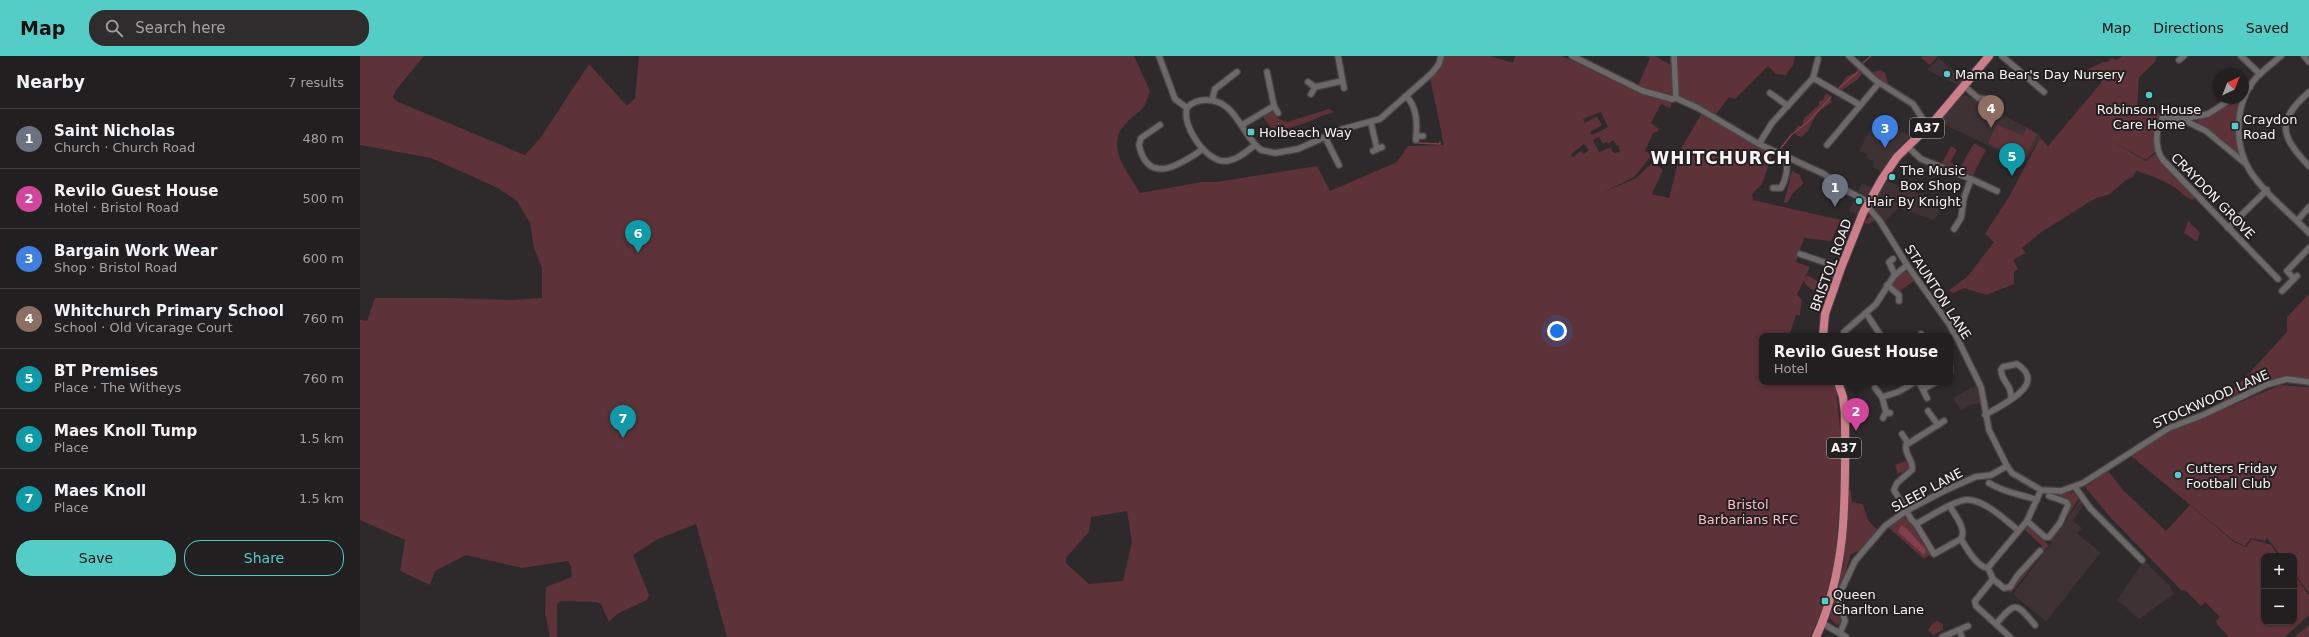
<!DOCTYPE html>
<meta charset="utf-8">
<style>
body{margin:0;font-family:"DejaVu Sans",sans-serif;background:#2e2c2d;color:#f1f3f6}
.controls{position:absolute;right:12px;bottom:12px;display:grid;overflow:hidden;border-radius:8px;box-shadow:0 1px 3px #0004}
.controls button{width:36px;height:36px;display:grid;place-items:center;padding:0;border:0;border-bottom:1px solid #3f3d3e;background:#221f20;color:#f1f3f6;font:20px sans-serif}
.compass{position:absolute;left:1853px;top:12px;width:36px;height:36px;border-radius:50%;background:#221f20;box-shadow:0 1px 3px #0004;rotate:43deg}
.you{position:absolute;left:1197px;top:275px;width:14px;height:14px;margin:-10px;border:3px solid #fff;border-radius:50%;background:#1a73e8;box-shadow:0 0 0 6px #1a73e833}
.badge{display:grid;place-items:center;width:26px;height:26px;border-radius:50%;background:#54cdc7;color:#fff;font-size:13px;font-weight:700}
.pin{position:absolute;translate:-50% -33px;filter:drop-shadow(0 1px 2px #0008)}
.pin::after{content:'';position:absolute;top:21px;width:14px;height:12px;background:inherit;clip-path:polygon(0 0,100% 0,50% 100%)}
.popup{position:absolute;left:1399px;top:277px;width:194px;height:52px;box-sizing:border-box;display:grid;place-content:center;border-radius:8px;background:#221f20;filter:drop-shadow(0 1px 3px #0005);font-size:13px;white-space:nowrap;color:#a2a2a5}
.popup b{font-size:15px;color:#f1f3f6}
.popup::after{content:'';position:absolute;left:50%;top:100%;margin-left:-8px;border:8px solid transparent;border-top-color:#221f20}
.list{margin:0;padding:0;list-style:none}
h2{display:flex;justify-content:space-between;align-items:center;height:52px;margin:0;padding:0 16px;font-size:17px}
h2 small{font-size:13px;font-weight:400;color:#a2a2a5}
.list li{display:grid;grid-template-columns:26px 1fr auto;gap:12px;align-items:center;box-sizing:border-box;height:60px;padding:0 16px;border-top:1px solid #3f3d3e}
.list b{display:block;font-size:15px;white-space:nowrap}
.list p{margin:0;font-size:13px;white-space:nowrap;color:#a2a2a5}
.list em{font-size:13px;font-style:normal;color:#a2a2a5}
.actions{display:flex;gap:8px;padding:12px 16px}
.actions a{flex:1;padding:9px 0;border:1px solid #54cdc7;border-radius:16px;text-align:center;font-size:14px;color:#54cdc7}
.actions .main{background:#54cdc7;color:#111}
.icon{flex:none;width:22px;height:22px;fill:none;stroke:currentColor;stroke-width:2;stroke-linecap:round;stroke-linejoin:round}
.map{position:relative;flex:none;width:1949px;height:581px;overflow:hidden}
header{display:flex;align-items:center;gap:24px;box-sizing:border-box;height:56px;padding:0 20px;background:#54cdc7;color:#111}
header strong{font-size:19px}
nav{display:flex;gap:22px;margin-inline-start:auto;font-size:14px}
.search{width:280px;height:36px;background:#2e2c2d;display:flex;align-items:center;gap:10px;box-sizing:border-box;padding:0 14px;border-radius:16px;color:#a2a2a5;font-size:15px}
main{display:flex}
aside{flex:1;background:#221f20}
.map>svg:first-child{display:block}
.built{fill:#3e3234}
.green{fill:#5d3239;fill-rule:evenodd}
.water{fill:#82404c}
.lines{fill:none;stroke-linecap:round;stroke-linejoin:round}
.stream{stroke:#82404c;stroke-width:1.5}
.minor-casing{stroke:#484444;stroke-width:8}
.highway-casing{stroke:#484444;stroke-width:10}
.minor{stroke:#6c6768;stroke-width:5.5}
.highway{stroke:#cd7e8a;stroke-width:8}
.poi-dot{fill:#54cdc7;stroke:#241f20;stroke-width:1.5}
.labels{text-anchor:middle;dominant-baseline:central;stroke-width:4;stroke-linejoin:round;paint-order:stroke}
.shield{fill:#241f20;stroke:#b8b4b4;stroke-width:1}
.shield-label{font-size:12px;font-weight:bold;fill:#f7f4f4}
.poi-label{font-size:13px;fill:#f7f4f4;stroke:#241f20;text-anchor:start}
.street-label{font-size:13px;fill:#f7f4f4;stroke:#241f20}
.park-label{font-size:13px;fill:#fdbec6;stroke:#241f20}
.district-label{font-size:17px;font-weight:bold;letter-spacing:1px;fill:#f7f4f4;stroke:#241f20}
</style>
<header>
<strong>Map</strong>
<div class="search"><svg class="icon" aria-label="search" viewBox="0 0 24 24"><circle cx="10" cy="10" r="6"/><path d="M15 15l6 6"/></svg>Search here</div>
<nav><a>Map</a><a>Directions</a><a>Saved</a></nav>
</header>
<main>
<aside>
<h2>Nearby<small>7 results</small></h2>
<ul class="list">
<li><span class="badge" style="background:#6b7280">1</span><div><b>Saint Nicholas</b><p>Church · Church Road</p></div><em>480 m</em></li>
<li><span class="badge" style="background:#d1479c">2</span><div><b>Revilo Guest House</b><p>Hotel · Bristol Road</p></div><em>500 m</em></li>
<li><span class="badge" style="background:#3f7fe0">3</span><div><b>Bargain Work Wear</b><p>Shop · Bristol Road</p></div><em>600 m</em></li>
<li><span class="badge" style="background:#8d6e63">4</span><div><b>Whitchurch Primary School</b><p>School · Old Vicarage Court</p></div><em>760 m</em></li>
<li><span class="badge" style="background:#0f9aa8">5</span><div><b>BT Premises</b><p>Place · The Witheys</p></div><em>760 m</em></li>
<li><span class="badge" style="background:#0f9aa8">6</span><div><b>Maes Knoll Tump</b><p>Place</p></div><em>1.5 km</em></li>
<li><span class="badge" style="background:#0f9aa8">7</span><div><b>Maes Knoll</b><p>Place</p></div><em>1.5 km</em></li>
</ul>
<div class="actions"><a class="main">Save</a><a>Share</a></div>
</aside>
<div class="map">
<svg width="1949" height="581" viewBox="0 0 1949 581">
<rect width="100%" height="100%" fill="#2e292a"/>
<g class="built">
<polygon points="1579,2 1603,23 1598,29 1567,14"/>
<polygon points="1603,38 1681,79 1665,107 1579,66"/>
<polygon points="1516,63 1551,80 1537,93 1521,116 1513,111 1514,105 1506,102 1507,98 1499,95"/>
<polygon points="1524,124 1585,148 1574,164 1539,152 1524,166 1513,150 1505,147 1499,159 1489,155 1502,127 1518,135"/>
<polygon points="1616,329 1621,347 1610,349 1601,355 1593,342"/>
<polygon points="1720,443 1724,448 1713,465 1722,472 1717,478 1741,496 1686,566 1653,538 1693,485"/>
<polygon points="1784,505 1809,529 1814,538 1779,563 1757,544"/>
</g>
<g class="green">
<path d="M0,0H64L36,34L33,41L36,45L165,99L181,81L229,8L267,50L275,42L279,0H774L790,35C783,57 783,51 767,66C743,90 768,115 780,137L842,126H856L957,110L970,135L1037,106L1048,90L1084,89L1070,22L1081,12L1083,0H1130L1153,7L1155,0H1202L1257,25L1312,46L1310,52L1301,48L1291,67L1299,73L1297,76L1293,77L1285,95L1292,99L1274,121L1242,137L1276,122L1293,106L1303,114L1292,138L1309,142L1322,91L1342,57L1413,96L1402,128L1392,138L1393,144L1481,164L1471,185L1444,182L1436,206L1450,211L1444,223L1447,219L1463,228L1470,229V234L1468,235L1466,232L1461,231L1452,234L1445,228L1444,224L1437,238L1442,244L1440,259H1436L1429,280H1402V326H1430L1433,329L1439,326H1473L1476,330L1480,373V438L1475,505L1462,555L1450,581H367L336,468L298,483L273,499L289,539L287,544L257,558L249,566L241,548L236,546L201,545L197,548V581H190L185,557L186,531L212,521L211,511L208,505L162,512L106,499L75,515L70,529L40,515L45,484L0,464V264L7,265L15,242H90L153,244L182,242V212L174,192L170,167L157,145L138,132L71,102L0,89ZM1241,56L1248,71L1232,79L1230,76L1242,69L1237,60L1225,67L1223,63ZM1239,81L1243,88L1247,86L1248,88L1253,84L1257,90L1259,89L1260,96L1254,97L1251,93L1252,91L1239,96L1233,84ZM1224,88L1229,94L1224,98L1221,95L1213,101L1211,98ZM767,455L772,486L763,525L729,528L706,507V502L729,476L731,461Z"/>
<polygon points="1286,0 1295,0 1313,10 1315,39 1312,41 1278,30 1290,2"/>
<polygon points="1316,0 1435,0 1433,9 1426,19 1416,18 1408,10 1375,43 1369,41 1356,58 1318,40"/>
<polygon points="1563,0 1578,0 1570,9 1561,2"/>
<path d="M1762,0H1797L1795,6L1779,21L1777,52L1805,58L1801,60L1795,96L1786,104L1749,84L1786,105L1796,97L1799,104L1835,142L1833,144C1825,142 1823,138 1817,133C1804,124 1790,119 1776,115L1773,121L1766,124L1750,138L1734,143L1680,177L1662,192L1666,197L1653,204L1658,213L1654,216V228L1626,239L1604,232L1594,237L1588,235L1607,221L1634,186L1625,178L1650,139L1680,82L1688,90L1741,27V19L1739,18L1736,20L1727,17L1728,13L1743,6H1748L1752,2L1757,4Z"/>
<polygon points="1498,12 1503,16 1497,24 1482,34 1479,32 1486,21 1496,16"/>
<polygon points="1521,14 1525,17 1528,26 1525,27 1509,17"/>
<polygon points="1466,37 1470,40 1472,46 1457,57 1448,75 1441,81 1436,79 1435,73 1438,70 1442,70 1444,62 1459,49 1459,45 1463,44"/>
<polygon points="1876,42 1880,42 1881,45 1876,64 1879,93 1876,97 1836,65 1857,56"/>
<path d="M969,53L974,56C954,61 931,78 910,71L902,59L912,55L919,63L927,66Z"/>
<polygon points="1637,68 1663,80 1666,72 1677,78 1664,105 1628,87"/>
<polygon points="1614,87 1626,94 1613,119 1582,107 1591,90 1597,94 1590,106 1600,112"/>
<polygon points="1432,115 1440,119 1443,128 1433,137 1427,147 1424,146"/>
<polygon points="1510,160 1516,164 1508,168 1503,166"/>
<polygon points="1828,165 1840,177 1837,186 1824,177"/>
<polygon points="1543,216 1548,216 1554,225 1538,236 1531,231 1531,228"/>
<path d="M1949,238V323C1913,316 1893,333 1862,348L1859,346L1882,325L1927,276V261Z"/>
<polygon points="1920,329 1949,331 1949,537 1934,517 1934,500 1921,500 1907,482 1905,485 1891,482 1885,490 1874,485 1771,400 1808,375 1832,367"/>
<polygon points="1546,405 1549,413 1543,419 1541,416 1538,418 1535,409"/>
<polygon points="1748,415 1763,434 1806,475 1830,449 1874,486 1886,491 1892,483 1911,489 1919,500 1904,500 1904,566 1934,566 1934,519 1949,539 1949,559 1925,581 1869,581 1857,568 1856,564 1860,561 1845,546 1841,550 1825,534 1822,535 1751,462 1725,431"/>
<polygon points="1491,434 1492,446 1503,448 1508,464 1517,474 1499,495 1491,498 1478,539 1483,562 1482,567 1476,569 1470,562 1470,557 1484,508 1486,438"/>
<polygon points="1714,436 1719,442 1692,486 1691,482 1710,449 1694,439"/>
<polygon points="1543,460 1555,471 1561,485 1572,497 1564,503 1529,472"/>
<polygon points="1668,470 1689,489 1651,537 1648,534 1682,490 1664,473"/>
<polygon points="1577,565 1583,568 1583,574 1573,579 1568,574 1573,567"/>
<polygon points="1949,569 1949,581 1934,581"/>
</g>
<polygon class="water" points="1541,469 1547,473 1566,494 1564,499 1538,476"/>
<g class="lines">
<g class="stream">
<polyline points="1503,7 1511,0"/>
<polyline points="1479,32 1498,16"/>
<polyline points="1059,87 1080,88 1080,86"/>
<polyline points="1421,92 1431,79 1448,66 1471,41"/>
</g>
<g class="minor-casing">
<g id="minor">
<polyline points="799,0 815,43 827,52"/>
<polyline points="978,0 984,32"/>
<polyline points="1212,0 1283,35 1312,43 1316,42"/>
<polyline points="1314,0 1316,42"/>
<polyline points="1489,0 1515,24 1553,48 1568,71"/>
<polyline points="1642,0 1684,36"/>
<polyline points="1881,0 1900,18"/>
<path d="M1921,0C1913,7 1903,14 1896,22C1875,46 1873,88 1890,115C1905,138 1930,157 1949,177"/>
<polyline points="1944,0 1949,6"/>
<polyline points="1819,4 1824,0"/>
<polyline points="1453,22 1458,3"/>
<polyline points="948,26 955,31 982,25"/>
<polyline points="1603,29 1618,42 1628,43"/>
<polyline points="1883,34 1890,31"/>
<path d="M1949,36C1916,65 1920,80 1949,110"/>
<polyline points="1410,37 1428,50"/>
<polyline points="951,38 955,31"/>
<path d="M1046,40C1058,52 1057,68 1056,84"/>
<polyline points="1316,42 1338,52 1399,88 1464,118 1489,136 1509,146"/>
<polyline points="852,44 855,33 877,16"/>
<polyline points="914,50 918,57"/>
<polyline points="1802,62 1822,63 1846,75 1886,108"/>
<path d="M1804,62C1794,72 1795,93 1803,104L1918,223"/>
<polyline points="1822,63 1848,58 1873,42"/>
<polyline points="1011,67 1017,93"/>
<path d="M800,69L781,82L779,89C788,130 820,109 843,93"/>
<polyline points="882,69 914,50 907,16"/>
<polyline points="1056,80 1063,80"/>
<polyline points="965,81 979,109"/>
<polyline points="1399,88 1412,67 1453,22 1500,49"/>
<path d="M895,89C887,95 876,105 865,105C846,106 821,69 827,52C832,46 838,44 846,44C877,44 880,78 901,94L915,97L938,93L983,73L1020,63L1072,17L1079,8L1081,0"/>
<polyline points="1467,89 1519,27"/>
<polyline points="1547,90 1561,103 1611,123 1604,142 1601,162 1594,173"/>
<polyline points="1013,95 1022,91"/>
<polyline points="1611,123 1637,135"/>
<path d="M1413,132H1421C1427,122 1428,112 1426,100"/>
<polyline points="1507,150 1520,165 1547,209 1589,268 1600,288 1621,331 1629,374 1647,410 1652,417 1681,434 1701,435 1723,427 1809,372 1843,359 1906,329 1927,323 1949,326"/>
<polyline points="1937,165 1949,151"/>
<polyline points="1868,172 1907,134"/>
<polyline points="1440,198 1481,212"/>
<polyline points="1533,203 1529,206 1535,219"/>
<polyline points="1934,223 1927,215 1949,192"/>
<polyline points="1527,229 1539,239 1539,245"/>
<polyline points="1922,235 1937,220"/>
<polyline points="1506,257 1521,280"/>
<polyline points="1484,276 1516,248 1534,220 1547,209"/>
<polyline points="1560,280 1561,278"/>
<polyline points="1590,311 1590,316"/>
<polyline points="1559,326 1567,342"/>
<polyline points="1515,332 1522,341 1526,356"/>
<polyline points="1563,333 1576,326"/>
<polyline points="1522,341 1538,336 1555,326"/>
<polyline points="1568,355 1578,369"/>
<path d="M1625,359C1641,349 1689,329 1657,308L1643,311L1641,314C1642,327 1652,328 1651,343"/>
<polyline points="1523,362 1526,356 1530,357"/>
<path d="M1584,365L1546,389C1544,399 1554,404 1552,414L1537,427L1534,434L1551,463L1556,468C1568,462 1597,442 1610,444C1627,446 1645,464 1658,474"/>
<polyline points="1542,378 1548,387"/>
<path d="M1629,427C1647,438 1658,437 1677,444"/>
<polyline points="1715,431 1730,452 1782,504"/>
<polyline points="1667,465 1685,481 1689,481 1700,467 1708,449 1706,446 1689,440"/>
<path d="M1556,468L1574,498L1601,483C1607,473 1595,460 1590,450"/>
<path d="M1601,483C1607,493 1617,511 1628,512"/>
<polyline points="1633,523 1644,532 1650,531 1657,520 1680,495"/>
<polyline points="1462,567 1486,581"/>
<path d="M1636,568C1656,545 1655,546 1675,569"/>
<polyline points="1599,574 1602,581"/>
<polyline points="1480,577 1485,565 1480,549 1480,537 1495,505 1525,470 1546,455 1586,434 1615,421 1631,419 1647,410"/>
<polyline points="1582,581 1608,570"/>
<polyline points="1650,581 1616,550 1615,545 1633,523 1628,512 1631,508 1667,465 1681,434"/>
</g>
</g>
<g class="highway-casing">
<g id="highway">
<polyline points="1463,280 1465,258 1481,212 1503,157 1522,123 1537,101 1576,63 1629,0"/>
<path d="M1456,581C1489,509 1485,435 1485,358L1483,341L1478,326"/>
</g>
</g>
<use href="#minor" class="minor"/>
<use href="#highway" class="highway"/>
</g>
<g class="poi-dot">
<circle cx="1587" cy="18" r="4"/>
<circle cx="1789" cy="39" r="4"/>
<rect x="1871" y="66" width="8" height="8" rx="2"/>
<rect x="887" y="72" width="8" height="8" rx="2"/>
<circle cx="1532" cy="121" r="4"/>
<circle cx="1499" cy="145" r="4"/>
<circle cx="1818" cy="419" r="4"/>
<rect x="1461" y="541" width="8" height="8" rx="2"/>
</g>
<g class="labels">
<g class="shield">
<rect x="1550" y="62" width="34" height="20" rx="3"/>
<rect x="1467" y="382" width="34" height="20" rx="3"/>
</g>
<g class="shield-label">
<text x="1567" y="72">A37</text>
<text x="1484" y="392">A37</text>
</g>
<g class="poi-label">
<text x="1595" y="18">Mama Bear's Day Nursery</text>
<text x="1789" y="53" text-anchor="middle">Robinson House<tspan x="1789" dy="15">Care Home</tspan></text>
<text x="1883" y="63">Craydon<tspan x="1883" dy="15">Road</tspan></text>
<text x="899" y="76">Holbeach Way</text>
<text x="1540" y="114">The Music<tspan x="1540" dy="15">Box Shop</tspan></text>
<text x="1507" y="145">Hair By Knight</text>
<text x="1826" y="412">Cutters Friday<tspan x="1826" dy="15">Football Club</tspan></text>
<text x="1473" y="538">Queen<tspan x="1473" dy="15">Charlton Lane</tspan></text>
</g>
<g class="street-label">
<text transform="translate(1853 140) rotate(46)">CRAYDON GROVE</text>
<text transform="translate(1471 209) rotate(-70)">BRISTOL ROAD</text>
<text transform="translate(1578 236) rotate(57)">STAUNTON LANE</text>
<text transform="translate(1851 343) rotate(-24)">STOCKWOOD LANE</text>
<text transform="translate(1567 434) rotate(-28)">SLEEP LANE</text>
</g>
<g class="park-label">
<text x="1388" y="448">Bristol<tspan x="1388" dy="15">Barbarians RFC</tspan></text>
</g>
<g class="district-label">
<text x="1361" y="102">WHITCHURCH</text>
</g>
</g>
</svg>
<div class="controls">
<button>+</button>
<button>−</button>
</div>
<svg class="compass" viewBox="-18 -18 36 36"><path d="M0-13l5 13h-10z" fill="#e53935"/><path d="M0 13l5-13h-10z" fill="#a2a2a5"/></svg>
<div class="you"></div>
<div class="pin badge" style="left:1475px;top:151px;background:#6b7280">1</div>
<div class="pin badge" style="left:1496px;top:375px;background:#d1479c">2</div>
<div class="popup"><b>Revilo Guest House</b>Hotel</div>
<div class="pin badge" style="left:1525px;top:92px;background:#3f7fe0">3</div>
<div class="pin badge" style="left:1631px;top:72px;background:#8d6e63">4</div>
<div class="pin badge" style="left:1652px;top:120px;background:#0f9aa8">5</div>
<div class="pin badge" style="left:278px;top:197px;background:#0f9aa8">6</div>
<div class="pin badge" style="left:263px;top:382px;background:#0f9aa8">7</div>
</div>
</main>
